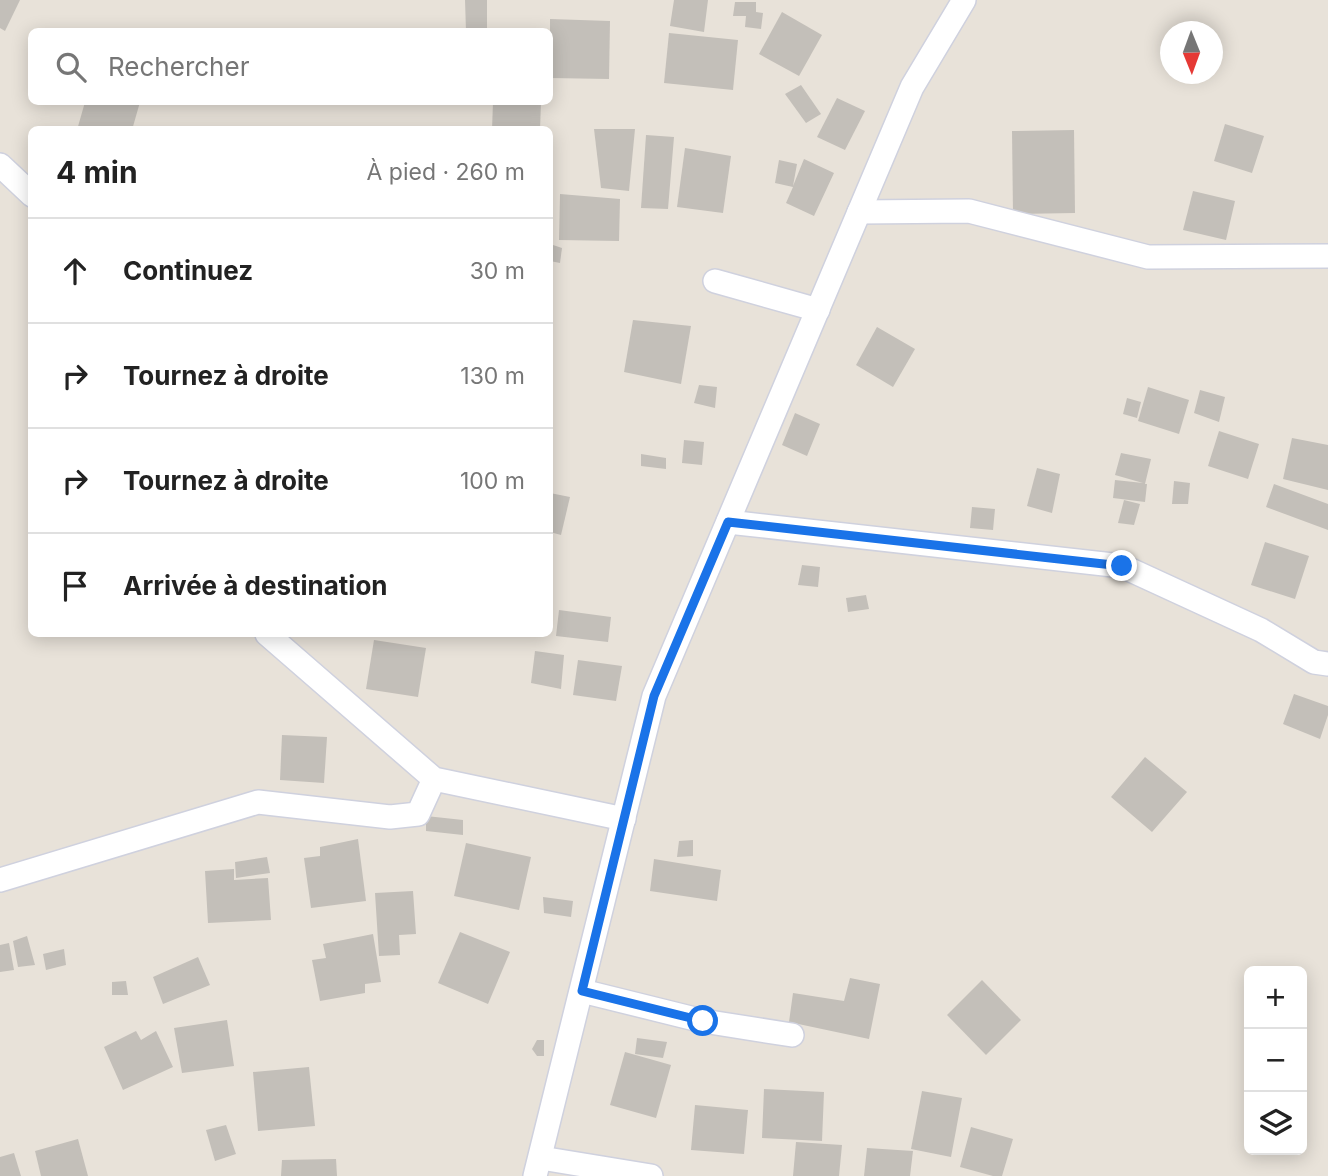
<!DOCTYPE html>
<html lang="fr">
<meta charset="utf-8">
<style>
body{margin:0;font-family:Inter,sans-serif;background:#f2f2f2;color:#222}
.controls{position:absolute;right:21px;bottom:21px;display:grid;overflow:hidden;border-radius:10px;box-shadow:0 4px 18px #0003}
.controls button{width:63px;height:63px;display:grid;place-items:center;padding:0;border:0;border-bottom:2px solid #e0e0e0;background:#fff;color:#222;font:35px sans-serif}
.compass{position:absolute;left:1160px;top:21px;width:63px;height:63px;border-radius:50%;background:#fff;box-shadow:0 4px 18px #0003;rotate:179deg}
.stop{position:absolute;width:21px;height:21px;margin:-16px;border:5px solid #1a73e8;border-radius:50%;background:#fff}
.stop.end{background:#1a73e8;border-color:#fff;box-shadow:0 2px 7px #0008}
.list{margin:0;padding:0;list-style:none}
h2{display:flex;justify-content:space-between;align-items:center;height:91px;margin:0;padding:0 28px;font-size:30px}
h2 small{font-size:23px;font-weight:400;color:#767676}
.list li{display:grid;grid-template-columns:46px 1fr auto;gap:21px;align-items:center;box-sizing:border-box;height:105px;padding:0 28px;border-top:2px solid #e0e0e0}
.list b{display:block;font-size:26px;white-space:nowrap}
.list em{font-size:23px;font-style:normal;color:#767676}
.icon{flex:none;width:38px;height:38px;fill:none;stroke:currentColor;stroke-width:2;stroke-linecap:round;stroke-linejoin:round}
.map{position:relative;flex:none;width:1328px;height:1176px;overflow:hidden}
.search{position:absolute;background:#fff;box-shadow:0 4px 18px #0003;left:28px;top:28px;width:525px;height:77px;display:flex;align-items:center;gap:18px;box-sizing:border-box;padding:0 24px;border-radius:10px;color:#767676;font-size:26px}
.panel{position:absolute;background:#fff;box-shadow:0 4px 18px #0003;left:28px;top:126px;width:525px;height:511px;border-radius:10px}
.map>svg:first-child{display:block}
.building{fill:#c3bfb9}
.lines{fill:none;stroke-linecap:round;stroke-linejoin:round}
.street-casing{stroke:#cfd1de;stroke-width:26}
.street{stroke:#fff;stroke-width:23}
.route{stroke:#1a73e8;stroke-width:9}
</style>
<div class="map">
<svg width="1328" height="1176" viewBox="0 0 1328 1176">
<rect width="100%" height="100%" fill="#e8e2d9"/>
<g class="building">
<polygon points="0,0 20,0 5,31 0,28"/>
<polygon points="465,0 487,0 487,32 466,32"/>
<polygon points="674,0 708,0 704,32 670,26"/>
<polygon points="735,2 756,2 756,12 763,13 761,29 745,27 746,16 733,16"/>
<polygon points="782,12 822,35 799,76 759,54"/>
<polygon points="550,19 610,21 609,79 550,78"/>
<polygon points="669,33 738,40 733,90 664,83"/>
<polygon points="801,85 821,114 806,123 785,94"/>
<polygon points="837,98 865,111 845,150 817,137"/>
<polygon points="85,102 140,102 132,130 77,130"/>
<polygon points="493,102 541,102 540,130 492,130"/>
<polygon points="1225,124 1264,136 1252,173 1214,161"/>
<polygon points="594,129 635,129 629,191 601,188"/>
<polygon points="1074,130 1075,213 1013,214 1012,131"/>
<polygon points="646,135 674,137 668,209 641,208"/>
<polygon points="685,148 731,156 723,213 677,207"/>
<polygon points="804,159 834,173 814,216 786,203 793,187 775,183 779,160 797,164 793,186"/>
<polygon points="1193,191 1235,201 1226,240 1183,230"/>
<polygon points="560,194 620,199 619,241 559,240"/>
<polygon points="550,244 562,248 560,263 550,261"/>
<polygon points="633,320 691,326 681,384 624,372"/>
<polygon points="877,327 915,349 893,387 856,365"/>
<polygon points="699,385 717,387 715,408 694,403"/>
<polygon points="1148,387 1189,400 1179,434 1138,421"/>
<polygon points="1200,390 1225,397 1219,422 1194,413"/>
<polygon points="1127,398 1141,402 1137,418 1123,414"/>
<polygon points="795,413 820,424 807,456 782,445"/>
<polygon points="1219,431 1259,444 1248,479 1208,466"/>
<polygon points="1292,438 1328,445 1328,490 1283,479"/>
<polygon points="684,440 704,442 702,465 682,463"/>
<polygon points="1121,453 1151,459 1145,484 1147,484 1145,502 1113,498 1115,480 1143,483 1115,475"/>
<polygon points="641,454 666,458 666,469 641,466"/>
<polygon points="1037,468 1060,474 1052,513 1027,506"/>
<polygon points="1174,481 1190,483 1188,504 1172,504"/>
<polygon points="1274,484 1328,504 1328,530 1266,507"/>
<polygon points="550,493 570,497 561,535 550,532"/>
<polygon points="1124,500 1140,504 1134,525 1118,523"/>
<polygon points="972,507 995,509 993,530 970,528"/>
<polygon points="1265,542 1309,556 1295,599 1251,585"/>
<polygon points="802,565 820,567 818,587 798,585"/>
<polygon points="866,595 869,609 848,612 846,598"/>
<polygon points="559,610 611,617 608,642 556,636"/>
<polygon points="374,640 426,648 418,697 366,689"/>
<polygon points="535,651 564,655 561,689 531,683"/>
<polygon points="578,660 622,666 616,701 573,695"/>
<polygon points="1294,694 1328,706 1328,715 1320,739 1283,724"/>
<polygon points="282,735 327,737 324,783 280,780"/>
<polygon points="1145,757 1187,792 1152,832 1111,797"/>
<polygon points="426,816 463,820 463,835 426,831"/>
<polygon points="358,839 366,901 311,908 304,858 320,856 320,847"/>
<polygon points="693,840 693,856 677,857 679,841"/>
<polygon points="466,843 531,857 519,910 454,896"/>
<polygon points="267,857 270,873 236,878 235,862"/>
<polygon points="654,859 721,870 717,901 650,891"/>
<polygon points="234,869 234,880 268,878 271,920 208,923 205,871"/>
<polygon points="413,891 416,934 399,935 400,955 379,956 375,893"/>
<polygon points="543,897 573,901 571,917 544,913"/>
<polygon points="460,932 510,952 488,1004 438,983"/>
<polygon points="373,934 381,982 365,984 365,993 320,1001 312,960 326,958 323,944"/>
<polygon points="27,936 35,965 18,967 13,941"/>
<polygon points="9,943 14,970 0,972 0,945"/>
<polygon points="64,949 66,965 46,970 43,954"/>
<polygon points="198,957 210,985 163,1004 153,977"/>
<polygon points="850,978 880,984 869,1039 789,1022 793,993 844,1001"/>
<polygon points="982,980 1021,1020 986,1055 947,1015"/>
<polygon points="126,981 128,995 112,995 112,982"/>
<polygon points="227,1020 234,1066 182,1073 174,1028"/>
<polygon points="136,1031 141,1040 156,1031 173,1067 123,1090 104,1047"/>
<polygon points="637,1038 667,1042 663,1058 635,1054"/>
<polygon points="537,1040 544,1040 544,1056 537,1056 532,1049"/>
<polygon points="625,1052 671,1065 656,1118 610,1105"/>
<polygon points="309,1067 315,1126 258,1131 253,1072"/>
<polygon points="764,1089 824,1092 822,1141 762,1138"/>
<polygon points="922,1091 962,1098 951,1157 911,1149"/>
<polygon points="695,1105 748,1110 744,1154 691,1150"/>
<polygon points="226,1125 236,1154 215,1161 206,1130"/>
<polygon points="971,1127 1013,1139 1002,1176 993,1176 960,1167"/>
<polygon points="78,1139 88,1176 41,1176 35,1151"/>
<polygon points="796,1142 842,1145 839,1176 793,1176"/>
<polygon points="867,1148 913,1151 910,1176 864,1176"/>
<polygon points="14,1153 21,1176 0,1176 0,1157"/>
<polygon points="336,1159 337,1176 281,1176 282,1160"/>
</g>
<g class="lines">
<g class="street-casing">
<g id="street">
<polyline points="0,165 32,195"/>
<polyline points="859,212 969,211 1148,257 1328,256"/>
<polyline points="715,281 818,310"/>
<polyline points="728,522 1122,566 1261,630 1314,662 1328,664"/>
<polyline points="267,634 434,779 624,819"/>
<polyline points="0,880 258,802 390,817 418,814 434,779"/>
<polyline points="582,991 703,1021 792,1035"/>
<polyline points="541,1158 651,1176"/>
<polyline points="535,1176 654,696 912,87 964,0"/>
</g>
</g>
<use href="#street" class="street"/>
</g>
<g class="lines">
<polyline class="route" points="703,1021 582,991 654,696 728,522 1122,566"/>
</g>
</svg>
<div class="controls">
<button>+</button>
<button>−</button>
<button><svg class="icon" aria-label="layers" viewBox="0 0 24 24"><path d="M12 4l9 5-9 5-9-5zM3 14l9 5 9-5"/></svg></button>
</div>
<svg class="compass" viewBox="-18 -18 36 36"><path d="M0-13l5 13h-10z" fill="#e53935"/><path d="M0 13l5-13h-10z" fill="#767676"/></svg>
<div class="stop" style="left:703px;top:1021px"></div>
<div class="stop end" style="left:1122px;top:566px"></div>
<div class="search"><svg class="icon" aria-label="search" viewBox="0 0 24 24"><circle cx="10" cy="10" r="6"/><path d="M15 15l6 6"/></svg>Rechercher</div>
<section class="panel">
<h2>4 min<small>À pied · 260 m</small></h2>
<ul class="list">
<li><svg class="icon" aria-label="ahead" viewBox="0 0 24 24"><path d="M12 20V5M6 11l6-6 6 6"/></svg><div><b>Continuez</b></div><em>30 m</em></li>
<li><svg class="icon" aria-label="right" viewBox="0 0 24 24"><path d="M7 20v-9h11M14 6l5 5-5 5"/></svg><div><b>Tournez à droite</b></div><em>130 m</em></li>
<li><svg class="icon" aria-label="right" viewBox="0 0 24 24"><path d="M7 20v-9h11M14 6l5 5-5 5"/></svg><div><b>Tournez à droite</b></div><em>100 m</em></li>
<li><svg class="icon" aria-label="arrive" viewBox="0 0 24 24"><path d="M6 21V4h12l-3 4 3 4H6"/></svg><div><b>Arrivée à destination</b></div></li>
</ul>
</section>
</div>
